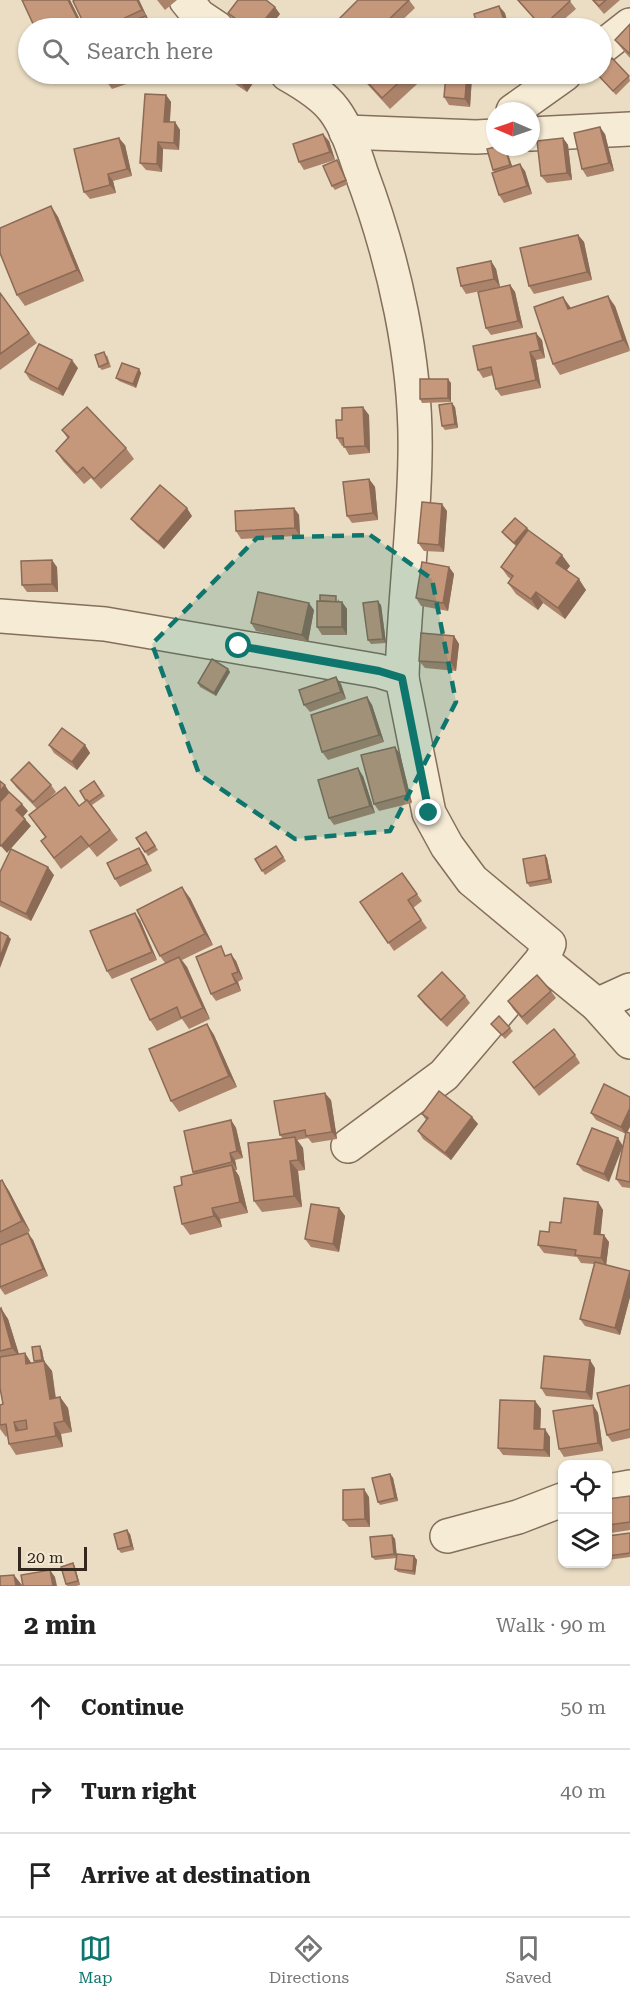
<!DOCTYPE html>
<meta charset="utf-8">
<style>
body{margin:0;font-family:"Roboto Serif",serif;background:#f6f6f6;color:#222}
.controls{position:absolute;right:18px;bottom:18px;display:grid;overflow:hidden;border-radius:12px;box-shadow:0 2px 4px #0004}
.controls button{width:54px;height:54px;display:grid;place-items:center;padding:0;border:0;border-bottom:2px solid #e0e0e0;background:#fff;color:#222;font:30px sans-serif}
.compass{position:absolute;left:486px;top:102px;width:54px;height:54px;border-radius:50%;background:#fff;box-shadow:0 2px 4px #0004;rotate:272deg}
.scale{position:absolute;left:18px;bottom:15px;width:69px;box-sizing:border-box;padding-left:6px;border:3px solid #34281e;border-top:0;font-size:16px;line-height:21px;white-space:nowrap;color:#34281e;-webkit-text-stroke:4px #f2e8d2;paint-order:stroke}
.stop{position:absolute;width:18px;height:18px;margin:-14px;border:4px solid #0f766e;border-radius:50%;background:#fff}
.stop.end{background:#0f766e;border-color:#fff;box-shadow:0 2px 6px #0008}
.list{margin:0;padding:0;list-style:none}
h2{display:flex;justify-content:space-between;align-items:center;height:78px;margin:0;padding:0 24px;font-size:26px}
h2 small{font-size:20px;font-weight:400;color:#767676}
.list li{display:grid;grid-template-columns:39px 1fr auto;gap:18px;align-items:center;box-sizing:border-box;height:84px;padding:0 24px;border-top:2px solid #e0e0e0}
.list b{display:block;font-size:22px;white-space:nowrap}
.list em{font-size:20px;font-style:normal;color:#767676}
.icon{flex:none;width:33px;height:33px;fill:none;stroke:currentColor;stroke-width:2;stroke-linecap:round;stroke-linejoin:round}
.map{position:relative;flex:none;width:630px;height:1586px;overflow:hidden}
.search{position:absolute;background:#fff;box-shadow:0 2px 4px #0004;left:18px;right:18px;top:18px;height:66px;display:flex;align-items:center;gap:15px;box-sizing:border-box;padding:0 21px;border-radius:33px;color:#767676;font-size:22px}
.sheet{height:330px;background:#fff}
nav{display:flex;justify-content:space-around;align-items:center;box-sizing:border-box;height:84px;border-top:2px solid #e0e0e0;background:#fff;font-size:16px;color:#767676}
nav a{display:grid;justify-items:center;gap:3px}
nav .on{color:#0f766e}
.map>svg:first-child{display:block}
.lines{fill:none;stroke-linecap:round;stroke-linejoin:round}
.minor-casing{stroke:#836f5b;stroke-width:36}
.minor{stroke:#f6ebd5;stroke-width:33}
.wall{fill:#aa836a}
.shaded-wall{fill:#8b6a56}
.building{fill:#c6987b;stroke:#8b6a56;stroke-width:1.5;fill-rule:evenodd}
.route{stroke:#0f766e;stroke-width:8}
.marked{fill:#0f766e;fill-opacity:0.2;stroke:#0f766e;stroke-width:4.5;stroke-dasharray:12 8;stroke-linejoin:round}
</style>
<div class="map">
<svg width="630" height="1586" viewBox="0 0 630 1586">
<rect width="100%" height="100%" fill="#eaddc3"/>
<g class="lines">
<g class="minor-casing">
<g id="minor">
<polyline points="186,0 199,16 217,28"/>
<polyline points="602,47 630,25"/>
<path d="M287,74C303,83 323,95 334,110C347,127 354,151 361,172C394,260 417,361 415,456C414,530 404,604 402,678"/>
<polyline points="513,111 565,74"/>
<polyline points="346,132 476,137 495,136"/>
<polyline points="531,134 630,129"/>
<polyline points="0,616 105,624 379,671 402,678 429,813 447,846 472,880 549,944 542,960 597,1005 630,1042"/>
<polyline points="597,1005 630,990"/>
<polyline points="348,1146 444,1075 542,960"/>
<polyline points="608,1491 630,1487"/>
<polyline points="447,1536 518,1517 562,1500"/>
</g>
</g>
<use href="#minor" class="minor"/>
</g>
<g class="wall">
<polygon points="22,0 70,0 84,28 35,28"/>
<polygon points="139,0 147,17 154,28 86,28"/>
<polygon points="157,0 177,0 165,10"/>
<polygon points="409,0 415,8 394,28 345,28 338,20"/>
<polygon points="517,0 569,0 576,9 554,28 542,28"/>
<polygon points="592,0 620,0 604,14"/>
<polygon points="228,13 280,14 269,28 245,28 234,20"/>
<polygon points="630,24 630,58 623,50 615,40"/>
<polygon points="102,74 155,74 112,89 104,78"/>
<polygon points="223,74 259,74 247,92 225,77"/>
<polygon points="326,74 339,74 332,80"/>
<polygon points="358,74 428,74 390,109"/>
<polygon points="446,74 470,74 472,77 470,107 449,105 444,97"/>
<polygon points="597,74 629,76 630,81 616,95"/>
<polygon points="166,95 171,102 170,122 175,122 180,130 179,150 163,149 162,172 146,170 140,163"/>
<polygon points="605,134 614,171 587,177 582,169"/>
<polygon points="563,138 568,145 572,180 547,183 541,176"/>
<polygon points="329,141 335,160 304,170 299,162"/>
<polygon points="125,145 132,176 113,181 116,193 90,199 84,192"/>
<polygon points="506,148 512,166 525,171 532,194 504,203 499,195 494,172 493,170"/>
<polygon points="340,164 348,184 335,190 332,186"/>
<polygon points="51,206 58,217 84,281 25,306 17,295"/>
<polygon points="578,235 584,242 592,280 534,294 529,286"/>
<polygon points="491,261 496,269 500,287 466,294 461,286"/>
<polygon points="510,285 515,292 523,328 491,335 486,328"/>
<polygon points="0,293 37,343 0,370"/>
<polygon points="615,306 630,351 560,375 553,364 571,308"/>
<polygon points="542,340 545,358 536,360 541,388 501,396 496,389 493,375 483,378 478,370"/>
<polygon points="107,355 111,367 102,370 99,367"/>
<polygon points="78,368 63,396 30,380 25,372"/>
<polygon points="139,369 141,373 136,388 119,381 116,378"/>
<polygon points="451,383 451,402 422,403 420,399"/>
<polygon points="455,407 458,428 445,430 442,426"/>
<polygon points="369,415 370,453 349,455 344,446 342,446 337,438 342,420"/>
<polygon points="62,430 126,448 134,459 101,489 91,478 84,484 63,461 56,451 68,439"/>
<polygon points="369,479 375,487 378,520 352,523 347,516"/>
<polygon points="294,508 299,515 300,536 241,539 236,531"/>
<polygon points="447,511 444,552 424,551 418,543"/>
<polygon points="192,516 164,549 137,526 131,519"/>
<polygon points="528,530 570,566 566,570 586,590 565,619 543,603 538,610 516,594 508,583 511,579 508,577 501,567 516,546 505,536 502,532"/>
<polygon points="57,567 58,592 27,592 22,585"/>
<polygon points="449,567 454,574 448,611 421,606 416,598"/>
<polygon points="339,599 339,602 342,602 347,609 347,635 322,635 317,627"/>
<polygon points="381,605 386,643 371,644 368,640"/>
<polygon points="314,610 308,642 256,631 251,623"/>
<polygon points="454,636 459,644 456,671 425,668 419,661"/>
<polygon points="228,669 230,672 216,696 200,687 198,683"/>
<polygon points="341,684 346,699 310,712 304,705"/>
<polygon points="367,697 372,705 384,742 328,760 322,752"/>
<polygon points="49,745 85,745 90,753 77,770 54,753"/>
<polygon points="400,754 412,803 379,811 374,804"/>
<polygon points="363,776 375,813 334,825 329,818"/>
<polygon points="11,780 51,785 56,792 45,803 79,806 86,801 94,781 105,796 92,805 118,840 97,857 89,847 61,869 41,841 45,837 29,815 37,809 16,787"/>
<polygon points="146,832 158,850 148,856 136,838"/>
<polygon points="276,846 286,861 265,875 255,859"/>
<polygon points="139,848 144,855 152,871 120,887 115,879"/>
<polygon points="545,855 547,858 552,883 530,887 527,883"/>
<polygon points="0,872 54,875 31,921 0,906"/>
<polygon points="402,873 422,901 413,908 427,928 394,951 360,902"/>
<polygon points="190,898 213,945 182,960 187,967 210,1019 189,1029 182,1019 157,1031 150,1020 165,963 160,956"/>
<polygon points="140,920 157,960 112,979 107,971"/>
<polygon points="226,955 236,961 243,979 238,982 241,991 216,1001 211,994"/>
<polygon points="551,991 556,998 527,1025 513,1009 508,1001"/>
<polygon points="418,996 465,996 470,1003 447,1027 424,1004"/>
<polygon points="207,1024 214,1035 237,1087 179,1112 171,1101"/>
<polygon points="491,1024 510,1028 513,1031 505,1039"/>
<polygon points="575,1055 580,1063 539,1096 513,1062"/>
<polygon points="604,1084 627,1133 630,1133 630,1188 622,1187 616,1179 626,1134 596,1120 591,1113"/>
<polygon points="331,1100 337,1139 312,1143 308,1138 297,1140 303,1148 305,1170 298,1171 302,1207 262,1212 254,1201 283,1139 280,1135"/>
<polygon points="422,1114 472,1117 478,1124 451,1160 423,1139 418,1131 426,1120"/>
<polygon points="231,1120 236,1128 243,1158 235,1160 237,1170 235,1170 239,1176 248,1213 220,1219 222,1227 190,1235 182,1224 182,1185 194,1174 193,1172"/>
<polygon points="592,1128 609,1182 583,1171 577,1164"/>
<polygon points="2,1180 9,1191 30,1231 24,1235 33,1240 48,1276 5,1295 0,1288 0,1181"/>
<polygon points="598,1202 603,1210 600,1234 609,1242 606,1265 630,1272 630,1297 620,1335 585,1326 580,1319 594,1264 581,1263 577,1257 544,1253 538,1245 549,1232 561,1223"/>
<polygon points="339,1208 345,1216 339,1252 311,1247 305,1239"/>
<polygon points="0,1309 8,1319 19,1354 25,1353 31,1363 35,1362 34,1361 42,1350 44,1361 52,1371 56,1398 60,1397 68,1408 72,1432 61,1434 63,1447 16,1455 9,1444 7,1436 6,1437 0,1429 0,1405 3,1404 0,1388"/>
<polygon points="595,1368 592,1400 546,1396 541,1388"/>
<polygon points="630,1385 630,1438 612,1442 607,1435"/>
<polygon points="535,1401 541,1409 540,1429 550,1437 550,1457 503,1455 498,1448"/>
<polygon points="593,1405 598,1413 603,1451 564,1457 559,1449"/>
<polygon points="390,1474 393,1478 398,1501 380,1505 378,1502"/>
<polygon points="630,1496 630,1530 611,1533 608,1528 608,1499"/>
<polygon points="369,1497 370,1527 349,1527 343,1520"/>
<polygon points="630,1533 630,1557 608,1560 608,1536"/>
<polygon points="130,1534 134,1550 121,1553 118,1549"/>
<polygon points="392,1535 395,1539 397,1558 375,1560 372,1557"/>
<polygon points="414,1556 417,1560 415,1575 398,1572 395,1569"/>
<polygon points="73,1563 75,1567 80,1585 76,1586 67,1586 66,1584"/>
</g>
<g class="shaded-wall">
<polygon points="68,0 70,0 84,28 77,18"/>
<polygon points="137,0 139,0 147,17 142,10"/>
<polygon points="499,6 505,13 509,28 507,28"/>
<polygon points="275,7 280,14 269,28 258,28"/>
<polygon points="146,16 154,27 154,28 151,28"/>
<polygon points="249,74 259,74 247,92 242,84"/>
<polygon points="467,74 470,74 472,77 470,107 465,99"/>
<polygon points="166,95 171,102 169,129 164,122"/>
<polygon points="175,122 180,130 179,150 174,143"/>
<polygon points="600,127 605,134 614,171 609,163"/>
<polygon points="323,134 329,141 335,160 330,152"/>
<polygon points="119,138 125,145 132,176 127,169"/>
<polygon points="563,138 568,145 572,180 567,173"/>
<polygon points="158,142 163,149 162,172 157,164"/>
<polygon points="505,147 506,148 513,169 510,165"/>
<polygon points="520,164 525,171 532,194 527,186"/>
<polygon points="108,174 113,181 116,193 110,185"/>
<polygon points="51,206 58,217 84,281 77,270"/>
<polygon points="578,235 584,242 592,280 587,272"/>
<polygon points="491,261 496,269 500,287 494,279"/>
<polygon points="510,285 515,292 523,328 518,321"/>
<polygon points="608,296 615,306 630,350 623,340"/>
<polygon points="563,297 571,308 575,320 568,309"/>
<polygon points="536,333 542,340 545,358 540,350"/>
<polygon points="530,352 536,360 541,388 536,380"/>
<polygon points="72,360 78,368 63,396 58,389"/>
<polygon points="139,369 141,373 136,388 133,384"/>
<polygon points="448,379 451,383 451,402 448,398"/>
<polygon points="452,403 455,407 458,428 455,424"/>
<polygon points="363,407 369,415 370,453 365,446"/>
<polygon points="369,479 375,487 378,520 373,513"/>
<polygon points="442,504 447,511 444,552 439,545"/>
<polygon points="187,508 192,516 164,549 158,542"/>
<polygon points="294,508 299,515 300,536 295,528"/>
<polygon points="527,528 530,532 517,547 514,543"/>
<polygon points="562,555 570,566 564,574 556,563"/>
<polygon points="52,560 57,567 58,592 52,584"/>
<polygon points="449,567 454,574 448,611 443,603"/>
<polygon points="579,579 586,590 565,619 558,608"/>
<polygon points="536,592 543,603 538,610 531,599"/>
<polygon points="378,601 381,605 386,643 383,639"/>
<polygon points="342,602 347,609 347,635 342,627"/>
<polygon points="309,603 314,610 308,642 302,635"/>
<polygon points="454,636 459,644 456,671 451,663"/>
<polygon points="228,669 230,672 216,696 214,693"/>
<polygon points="336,677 341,684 346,699 341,692"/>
<polygon points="367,697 372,705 384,742 379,735"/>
<polygon points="85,745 90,753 77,770 72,762"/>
<polygon points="395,747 400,754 412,803 407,795"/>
<polygon points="358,768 363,776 375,813 370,806"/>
<polygon points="5,785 10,793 0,804 0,791"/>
<polygon points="22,804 28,811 22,818 16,810"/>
<polygon points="25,819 31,826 7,853 1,846"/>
<polygon points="139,848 144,855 152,871 147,864"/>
<polygon points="545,855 547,858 552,883 549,879"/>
<polygon points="48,867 54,875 31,921 26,914"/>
<polygon points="182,887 190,898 213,945 205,934"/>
<polygon points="135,913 140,920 157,960 152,952"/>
<polygon points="8,936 11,939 0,968 0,957"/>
<polygon points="231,954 236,961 243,979 238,972"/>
<polygon points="179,957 187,967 210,1019 203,1008"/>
<polygon points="232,974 238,982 241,991 236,983"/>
<polygon points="207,1024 214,1035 237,1087 229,1076"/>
<polygon points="325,1093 331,1100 337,1139 332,1132"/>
<polygon points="630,1108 630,1127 626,1135 621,1127"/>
<polygon points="472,1117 478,1124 451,1160 445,1153"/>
<polygon points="231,1120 236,1128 243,1158 237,1151"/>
<polygon points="295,1137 303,1148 305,1170 298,1160"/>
<polygon points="618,1138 623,1146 609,1182 604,1174"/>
<polygon points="230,1153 235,1160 237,1170 232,1162"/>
<polygon points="290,1161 298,1171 302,1207 294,1196"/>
<polygon points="232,1165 239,1176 248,1213 240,1202"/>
<polygon points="2,1180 9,1191 30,1231 22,1221"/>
<polygon points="598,1202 603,1210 600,1241 594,1234"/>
<polygon points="212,1208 220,1219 222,1227 214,1216"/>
<polygon points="339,1208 345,1216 339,1252 333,1244"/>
<polygon points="28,1233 33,1240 48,1276 43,1269"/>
<polygon points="604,1235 609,1242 606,1266 601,1258"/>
<polygon points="630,1271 630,1297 620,1335 615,1328"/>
<polygon points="1,1308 8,1319 20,1358 12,1348"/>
<polygon points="40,1346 42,1350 44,1361 52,1371 57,1410 50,1399 45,1363 42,1360"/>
<polygon points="25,1353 32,1364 26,1364"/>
<polygon points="590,1360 595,1368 592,1400 586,1392"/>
<polygon points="60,1397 68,1408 72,1432 64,1421"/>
<polygon points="535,1401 541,1409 540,1437 534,1429"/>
<polygon points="593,1405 598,1413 603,1451 598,1443"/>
<polygon points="14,1422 21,1433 16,1431"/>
<polygon points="54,1423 61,1434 63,1447 56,1436"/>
<polygon points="545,1429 550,1437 550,1457 544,1450"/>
<polygon points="390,1474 393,1478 398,1501 395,1498"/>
<polygon points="364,1489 369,1497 370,1527 365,1519"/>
<polygon points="127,1530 130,1534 134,1550 131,1546"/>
<polygon points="392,1535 395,1539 397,1558 394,1554"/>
<polygon points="414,1556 417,1560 415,1575 413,1571"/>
<polygon points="73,1563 75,1567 80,1585 78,1581"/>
<polygon points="50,1570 55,1577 57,1586 53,1586"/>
<polygon points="14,1575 22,1585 22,1586 16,1586"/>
</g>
<g class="building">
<polygon points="22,0 68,0 77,18 54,28 35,28"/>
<polygon points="75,0 137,0 142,10 103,28 86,28 73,1"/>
<polygon points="238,0 266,0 275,7 258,28 249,28 228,13"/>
<polygon points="358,0 409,0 380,28 347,28 338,20"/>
<polygon points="518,0 569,0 570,1 542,27"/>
<polygon points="593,0 606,0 599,6"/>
<polygon points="499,6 507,28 478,28 474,14"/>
<polygon points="146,16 151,28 112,28"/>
<polygon points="388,22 394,28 380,28"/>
<polygon points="630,24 630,54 615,40"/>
<polygon points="341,25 344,28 336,28"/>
<polygon points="612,58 629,76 613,91 597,74 602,74 602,68"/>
<polygon points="102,74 117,74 104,78"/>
<polygon points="226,74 249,74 242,84"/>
<polygon points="360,74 408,74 382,98"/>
<polygon points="446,74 467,74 465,99 444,97"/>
<polygon points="145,94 166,95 164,122 175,122 174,143 158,142 157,164 140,163"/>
<polygon points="600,127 609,163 582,169 574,133"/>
<polygon points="323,134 330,152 299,162 293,144"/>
<polygon points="119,138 127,169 108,174 110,185 84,192 74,149"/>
<polygon points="563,138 567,173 541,176 537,141"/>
<polygon points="495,147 505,147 510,165 493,170 487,149"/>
<polygon points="337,160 346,180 332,186 323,166"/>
<polygon points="520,164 527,186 499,195 492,173"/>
<polygon points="51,206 77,270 17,295 0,253 0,228"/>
<polygon points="578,235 587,272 529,286 520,248"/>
<polygon points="491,261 494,279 461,286 457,268"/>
<polygon points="510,285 518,321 486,328 478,292"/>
<polygon points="0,293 29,333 0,354"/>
<polygon points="608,296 623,340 553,364 534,307 563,297 568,309"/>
<polygon points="536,333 540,350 530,352 536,380 496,389 491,367 478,370 473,346"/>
<polygon points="39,344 72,360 58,389 25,372"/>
<polygon points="104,352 108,363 99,367 95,355"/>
<polygon points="122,363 139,369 133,384 116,378"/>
<polygon points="420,379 448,379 448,398 420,399"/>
<polygon points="452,403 455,424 442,426 439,405"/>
<polygon points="87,407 126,448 94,479 83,467 77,473 56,451 69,437 62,430"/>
<polygon points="363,407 365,446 344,447 343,438 337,438 336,420 342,420 342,408"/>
<polygon points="369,479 373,513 347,516 343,482"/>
<polygon points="160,485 187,508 158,542 131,519"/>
<polygon points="422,502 442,504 439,545 418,543"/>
<polygon points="294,508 295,528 236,531 235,511"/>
<polygon points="515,518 527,528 514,543 502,532"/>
<polygon points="528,530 562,555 556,563 579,579 558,608 536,592 531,599 508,583 513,576 501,567"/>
<polygon points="52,560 52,584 22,585 21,561"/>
<polygon points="422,562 449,567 443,603 416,598"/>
<polygon points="258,592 309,603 302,635 251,623"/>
<polygon points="320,595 336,596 336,602 320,601"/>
<polygon points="317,601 342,602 342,627 317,627"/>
<polygon points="378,601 383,639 368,640 363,603"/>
<polygon points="421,633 454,636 451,663 419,661"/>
<polygon points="212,659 228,669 214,693 198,683"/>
<polygon points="336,677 341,692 304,705 299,690"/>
<polygon points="367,697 379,735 322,752 311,715"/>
<polygon points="62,728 85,745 72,762 49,745"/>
<polygon points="395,747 407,795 374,804 361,755"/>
<polygon points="29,762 51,785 33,802 11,780"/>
<polygon points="358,768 370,806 329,818 318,780"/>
<polygon points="0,781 5,785 0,791"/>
<polygon points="94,781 102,793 89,802 87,800 86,801 80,791"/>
<polygon points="65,787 79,806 87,800 110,830 89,846 81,836 54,858 41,841 46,837 29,815"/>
<polygon points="9,792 22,804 16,810 25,819 1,846 0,844 0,802"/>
<polygon points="146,832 155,846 145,852 136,838"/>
<polygon points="276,846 283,857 262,871 255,859"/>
<polygon points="139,848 147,864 115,879 107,863"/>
<polygon points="11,849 48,867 26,914 0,901 0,872"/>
<polygon points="545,855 549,879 527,883 523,859"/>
<polygon points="402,873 417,894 408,900 421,920 388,943 360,902"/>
<polygon points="182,887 205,934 160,956 137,910"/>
<polygon points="135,913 152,952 107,971 90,931"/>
<polygon points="0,932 8,936 0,957"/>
<polygon points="221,946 225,956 231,954 238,972 232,974 236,983 211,994 196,957"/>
<polygon points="179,957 203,1008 181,1018 177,1007 150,1020 131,979"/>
<polygon points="442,972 465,996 441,1020 418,996"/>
<polygon points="537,975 551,991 522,1017 508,1001"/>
<polygon points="499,1016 510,1028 502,1035 491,1024"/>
<polygon points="207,1024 229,1076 171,1101 149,1049"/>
<polygon points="554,1029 575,1055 534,1088 513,1062"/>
<polygon points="604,1084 630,1097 630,1108 621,1127 591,1113"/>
<polygon points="439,1091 472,1117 445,1153 418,1131 428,1118 422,1114"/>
<polygon points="325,1093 332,1132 306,1136 305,1130 280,1135 274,1101"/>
<polygon points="231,1120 237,1151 230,1153 232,1162 193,1172 184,1131"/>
<polygon points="592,1128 618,1138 604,1174 577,1164"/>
<polygon points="626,1132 630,1133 630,1182 616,1179"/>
<polygon points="295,1137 298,1160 290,1161 294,1196 254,1201 248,1143"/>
<polygon points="232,1165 240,1202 212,1208 214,1216 182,1224 174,1187 182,1185 181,1177"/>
<polygon points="2,1180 22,1221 0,1232 0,1181"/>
<polygon points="564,1198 598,1202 594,1234 604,1235 601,1258 575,1255 576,1250 538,1245 540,1231 549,1232 550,1222 561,1223"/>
<polygon points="311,1204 339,1208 333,1244 305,1239"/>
<polygon points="28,1233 43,1269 0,1287 0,1245"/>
<polygon points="595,1262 630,1271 615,1328 580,1319"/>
<polygon points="1,1308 12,1348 0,1351 0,1309"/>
<polygon points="40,1346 42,1360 34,1361 32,1347"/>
<path d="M25,1353L26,1364L44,1361L50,1399L60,1397L64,1421L54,1423L56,1436L9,1444L6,1424L0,1425V1405L3,1404L0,1388V1357ZM26,1420L27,1429L16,1431L14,1422Z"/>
<polygon points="544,1356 590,1360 586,1392 541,1388"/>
<polygon points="630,1385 630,1429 607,1435 597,1393"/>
<polygon points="500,1400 535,1401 534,1429 545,1429 544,1450 498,1448"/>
<polygon points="593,1405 598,1443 559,1449 553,1411"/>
<polygon points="390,1474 395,1498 378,1502 372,1478"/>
<polygon points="364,1489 365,1519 343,1520 343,1490"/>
<polygon points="630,1496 630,1522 608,1525 608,1499"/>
<polygon points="127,1530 131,1546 118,1549 114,1534"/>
<polygon points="630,1533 630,1553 608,1556 608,1536"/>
<polygon points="392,1535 394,1554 372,1557 370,1537"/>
<polygon points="397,1554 414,1556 413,1571 395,1569"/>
<polygon points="73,1563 78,1581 66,1584 61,1567"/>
<polygon points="50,1570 53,1586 23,1586 21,1575"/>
<polygon points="14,1575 16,1586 0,1586 0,1576"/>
</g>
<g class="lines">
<polyline class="route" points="239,646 379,671 402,678 429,813"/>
</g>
<path class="marked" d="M370,535L432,579L456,702L390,831L295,839L199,774L152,644L257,538Z"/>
</svg>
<div class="controls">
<button><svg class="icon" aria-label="locate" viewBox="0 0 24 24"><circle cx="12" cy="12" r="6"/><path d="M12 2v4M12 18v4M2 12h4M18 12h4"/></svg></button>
<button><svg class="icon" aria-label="layers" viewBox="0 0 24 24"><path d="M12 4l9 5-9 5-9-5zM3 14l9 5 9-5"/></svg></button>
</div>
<svg class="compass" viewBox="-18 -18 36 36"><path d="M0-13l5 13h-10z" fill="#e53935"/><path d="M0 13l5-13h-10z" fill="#767676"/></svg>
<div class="scale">20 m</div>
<div class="stop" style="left:239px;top:646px"></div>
<div class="stop end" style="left:429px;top:813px"></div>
<div class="search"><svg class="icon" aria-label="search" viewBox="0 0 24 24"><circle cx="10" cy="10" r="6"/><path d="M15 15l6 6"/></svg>Search here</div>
</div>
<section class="sheet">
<h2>2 min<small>Walk · 90 m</small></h2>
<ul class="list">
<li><svg class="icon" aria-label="ahead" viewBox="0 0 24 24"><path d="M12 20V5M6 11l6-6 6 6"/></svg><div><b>Continue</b></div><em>50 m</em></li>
<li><svg class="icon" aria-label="right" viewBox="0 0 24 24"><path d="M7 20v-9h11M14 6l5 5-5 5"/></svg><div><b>Turn right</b></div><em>40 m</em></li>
<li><svg class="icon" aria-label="arrive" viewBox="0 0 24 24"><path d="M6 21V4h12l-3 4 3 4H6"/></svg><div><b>Arrive at destination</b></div></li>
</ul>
</section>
<nav>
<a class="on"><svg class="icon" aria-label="map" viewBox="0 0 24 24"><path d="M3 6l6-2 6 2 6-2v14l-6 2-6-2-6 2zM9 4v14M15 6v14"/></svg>Map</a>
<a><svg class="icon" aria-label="directions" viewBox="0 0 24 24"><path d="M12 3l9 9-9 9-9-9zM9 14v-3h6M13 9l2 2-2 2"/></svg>Directions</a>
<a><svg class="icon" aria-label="saved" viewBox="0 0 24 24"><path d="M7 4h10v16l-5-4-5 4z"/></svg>Saved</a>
</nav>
